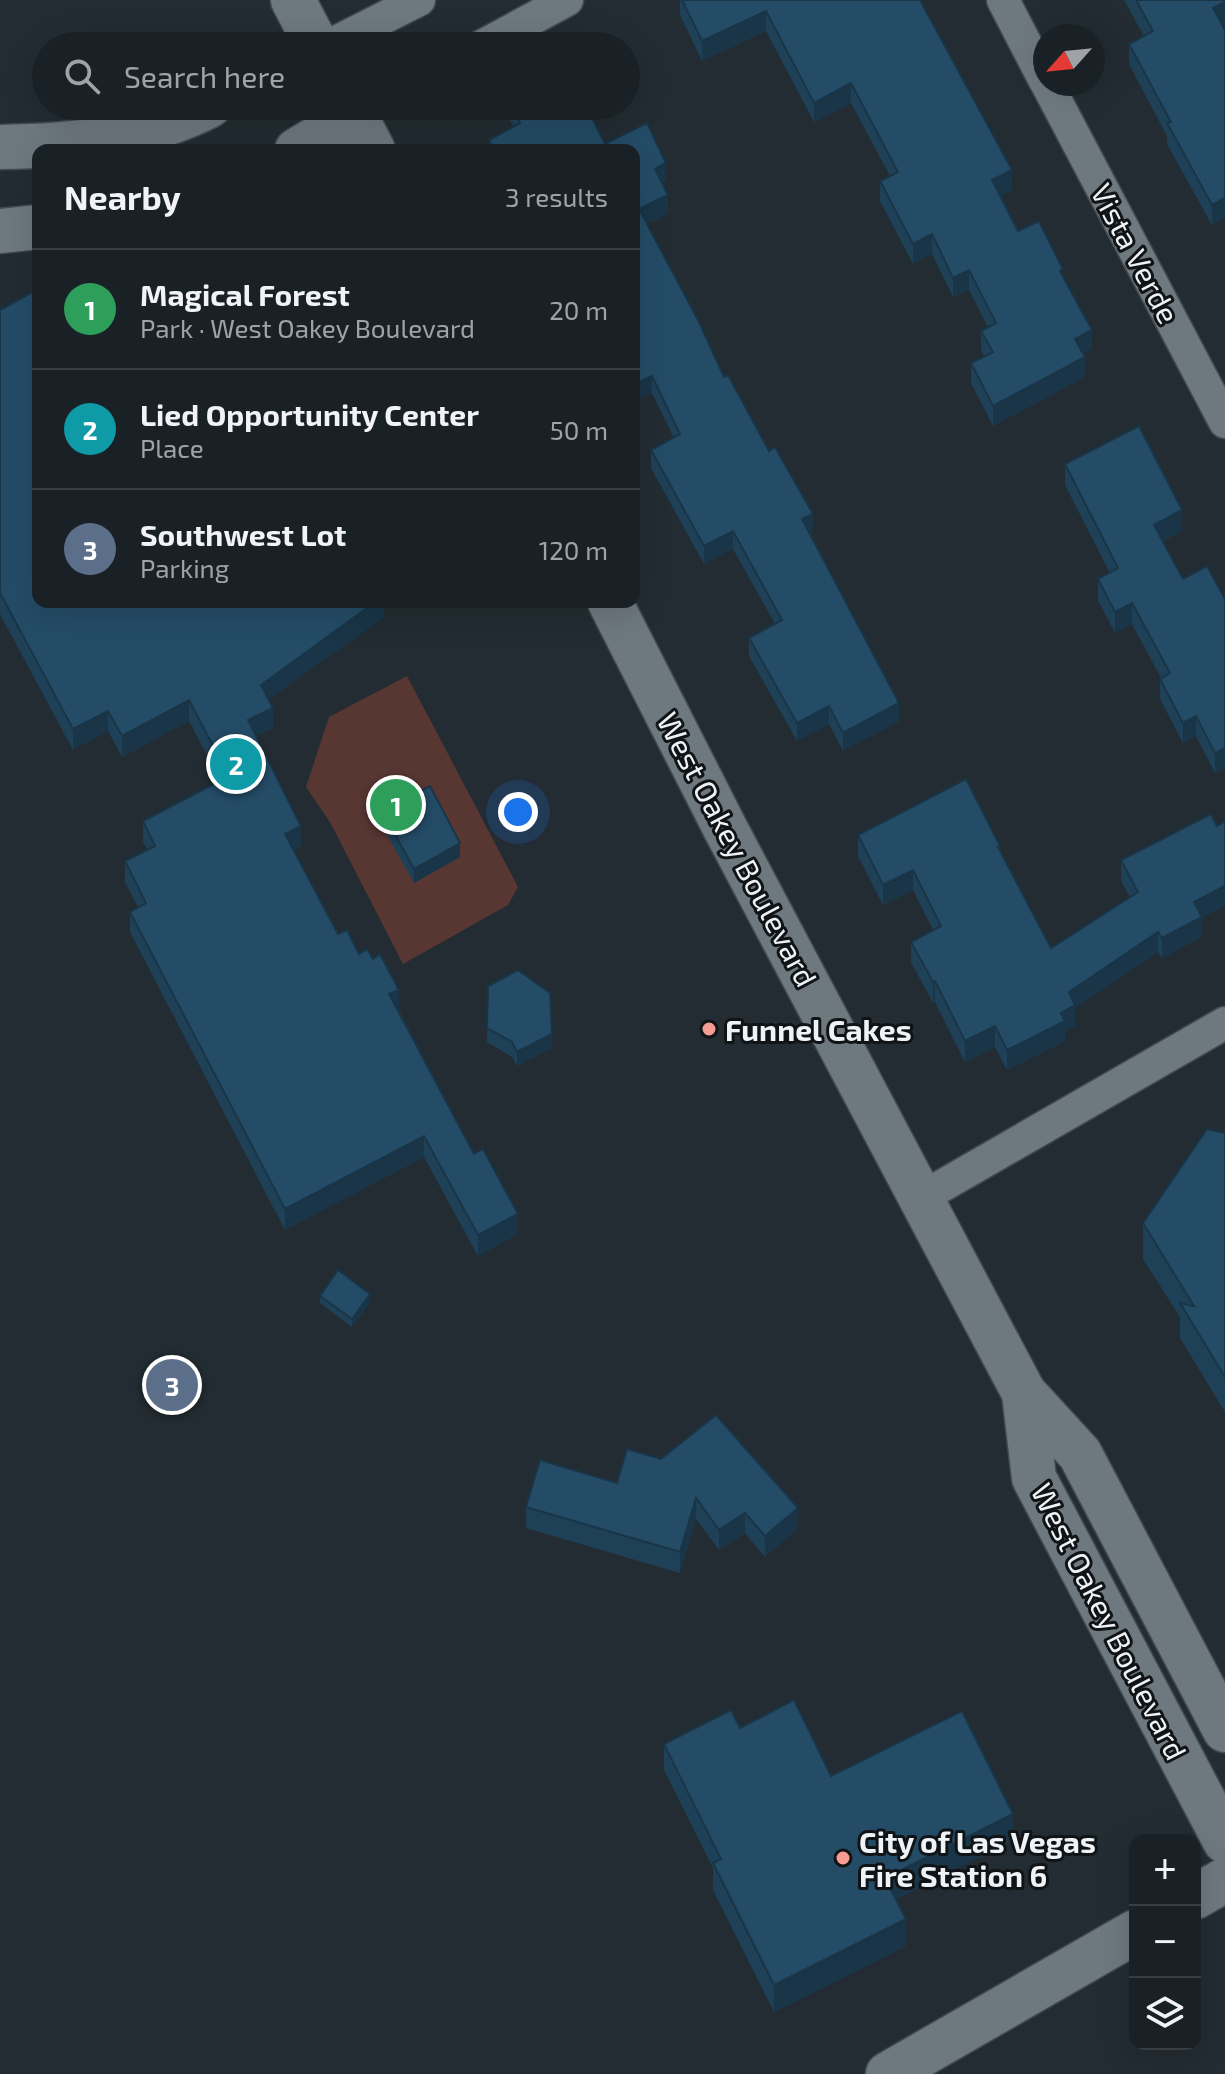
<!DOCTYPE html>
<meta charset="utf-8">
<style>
body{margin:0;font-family:"Exo 2",sans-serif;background:#23292e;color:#f1f3f6}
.controls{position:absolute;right:24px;bottom:24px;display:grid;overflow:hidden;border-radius:16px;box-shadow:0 8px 32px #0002}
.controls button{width:72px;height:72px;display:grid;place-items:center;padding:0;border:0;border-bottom:2px solid #383e43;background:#1a2126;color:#f1f3f6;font:40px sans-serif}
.compass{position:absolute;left:1033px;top:24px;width:72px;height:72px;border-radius:50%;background:#1a2126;box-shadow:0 8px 32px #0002;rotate:243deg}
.you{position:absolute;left:518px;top:812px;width:28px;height:28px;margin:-20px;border:6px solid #fff;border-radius:50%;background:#1a73e8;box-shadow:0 0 0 12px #1a73e833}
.badge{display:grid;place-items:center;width:52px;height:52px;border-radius:50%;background:#8bbbb9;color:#fff;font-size:26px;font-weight:700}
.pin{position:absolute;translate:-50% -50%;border:4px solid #fff;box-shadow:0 2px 8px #0006}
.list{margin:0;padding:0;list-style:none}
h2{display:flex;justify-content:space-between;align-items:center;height:104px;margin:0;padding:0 32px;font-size:34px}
h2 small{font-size:26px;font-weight:400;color:#9fa3a7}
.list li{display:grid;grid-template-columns:52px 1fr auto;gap:24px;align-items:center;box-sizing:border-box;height:120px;padding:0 32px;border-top:2px solid #383e43}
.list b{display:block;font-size:30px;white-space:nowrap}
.list p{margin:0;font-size:26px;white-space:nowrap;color:#9fa3a7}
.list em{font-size:26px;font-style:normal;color:#9fa3a7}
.icon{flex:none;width:44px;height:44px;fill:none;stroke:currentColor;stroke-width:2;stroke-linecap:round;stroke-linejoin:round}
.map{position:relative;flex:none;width:1225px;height:2074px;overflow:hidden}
.search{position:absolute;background:#1a2126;box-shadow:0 8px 32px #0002;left:32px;top:32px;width:608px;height:88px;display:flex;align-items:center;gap:20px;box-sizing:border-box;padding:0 28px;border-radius:44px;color:#9fa3a7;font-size:30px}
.panel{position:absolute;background:#1a2126;box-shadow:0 8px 32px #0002;left:32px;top:144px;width:608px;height:464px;border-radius:16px}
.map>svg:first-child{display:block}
.green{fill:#583733}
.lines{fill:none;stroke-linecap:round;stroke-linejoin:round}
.street-casing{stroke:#424a4f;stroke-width:35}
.secondary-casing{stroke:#424a4f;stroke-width:47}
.street{stroke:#6e787f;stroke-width:32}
.secondary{stroke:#6e787f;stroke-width:44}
.wall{fill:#1f4158}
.shaded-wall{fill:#193547}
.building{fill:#244c66;stroke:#193547;stroke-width:2}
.poi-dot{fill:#f59c94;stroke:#101416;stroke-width:3}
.labels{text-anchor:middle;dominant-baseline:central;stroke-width:6;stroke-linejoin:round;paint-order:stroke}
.street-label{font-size:30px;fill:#edf3f7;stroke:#101416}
.poi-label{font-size:30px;font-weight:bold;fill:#edf3f7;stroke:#101416;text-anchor:start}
</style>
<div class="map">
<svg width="1225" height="2074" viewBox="0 0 1225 2074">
<rect width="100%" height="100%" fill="#232c32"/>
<polygon class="green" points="407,676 518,887 508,905 403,964 330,822 306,787 329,717"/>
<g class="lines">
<g class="street-casing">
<g id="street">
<polyline points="1003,0 1045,81"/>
<polyline points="328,46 419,0"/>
<polyline points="482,46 567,0"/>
<polyline points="1047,84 1225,422"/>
<polyline points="921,1198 1225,1023"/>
</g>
</g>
<g class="secondary-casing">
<g id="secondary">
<polyline points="293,0 317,46"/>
<polyline points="350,106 373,150"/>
<path d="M0,147C72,146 144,139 209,106"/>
<polyline points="297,150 355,115"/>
<polyline points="0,231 38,227"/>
<polyline points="610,602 725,828 1024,1393 1080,1454 1225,1730"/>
<polyline points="1024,1393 1034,1478 1225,1841"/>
<polyline points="1195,1897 1225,1880"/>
<polyline points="888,2074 1135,1932"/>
</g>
</g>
<use href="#street" class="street"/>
<use href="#secondary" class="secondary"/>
</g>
<g class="wall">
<polygon points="680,0 920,0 1012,190 1000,196 1018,231 1063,276 1092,349 1083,354 1085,377 993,426 971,383 971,363 984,356 981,350 981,331 988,327 969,290 953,297 932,254 913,264 880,201 880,181 890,176 851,103 814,122 766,31 702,61 680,15"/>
<polygon points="1124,0 1225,0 1225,23 1222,24 1212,225 1167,144 1167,136 1129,64 1129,44 1144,36"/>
<polygon points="507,106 586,106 605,144 647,123 666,163 666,181 662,183 668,195 668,213 646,224 698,320 724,377 728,375 769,451 775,447 813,514 813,532 810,533 899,703 899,721 843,751 829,724 797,741 749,656 749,638 775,624 733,549 704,564 651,468 651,450 674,438 652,393 634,402 634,150 489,150 489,140 513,127 507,114"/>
<polygon points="0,310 384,602 384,617 269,699 273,728 256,736 301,846 294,850 338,934 359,954 399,1010 474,1154 518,1234 478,1256 424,1157 285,1230 130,932 130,912 138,907 125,882 125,861 147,850 143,841 143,821 220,780 189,721 122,757 108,731 73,750 0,614"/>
<polygon points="1065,464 1182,531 1163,541 1183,579 1225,599 1225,768 1215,773 1196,736 1183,743 1160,699 1160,679 1161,678 1132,624 1115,633 1098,600 1098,579 1110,573 1065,485"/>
<polygon points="382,811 460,857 414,883 382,826"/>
<polygon points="858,835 1000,851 1051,948 1130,897 1121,881 1121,860 1202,918 1202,937 1162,958 1158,952 1075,1008 1075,1026 1065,1031 1065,1041 1007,1070 995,1047 965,1062 935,1002 933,1003 911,962 911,942 933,930 913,890 883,905 858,856"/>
<polygon points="488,986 552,1048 517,1066 512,1057 487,1042"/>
<polygon points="1225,1133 1225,1412 1180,1338 1180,1317 1143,1259 1143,1223"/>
<polygon points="320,1296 370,1302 352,1327 320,1303"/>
<polygon points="627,1449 798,1528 765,1557 745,1533 719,1550 696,1519 680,1573 526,1528 526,1507 617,1483"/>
<polygon points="740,1728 831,1776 1013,1840 896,1899 906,1946 774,2012 713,1890 713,1868 664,1770 664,1744"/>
</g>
<g class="shaded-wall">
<polygon points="1225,2 1225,23 1213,29 1213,8"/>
<polygon points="766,11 766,31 702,61 702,41"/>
<polygon points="851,83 851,103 814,122 814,103"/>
<polygon points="666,163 666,181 655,187 655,169"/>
<polygon points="1012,170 1012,190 992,200 992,180"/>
<polygon points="668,195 668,213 639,227 639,209"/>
<polygon points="1225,198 1225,218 1212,225 1212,205"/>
<polygon points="932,234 932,254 913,264 913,244"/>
<polygon points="969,270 969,290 953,297 953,278"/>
<polygon points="1092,330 1092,349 1075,359 1075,339"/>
<polygon points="1085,357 1085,377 993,426 993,406"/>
<polygon points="652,376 652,393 634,402 634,384"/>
<polygon points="1182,510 1182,531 1154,545 1154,525"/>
<polygon points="813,514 813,532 802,537 802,519"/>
<polygon points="733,531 733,549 704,564 704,546"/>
<polygon points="375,602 384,602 384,617 261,705 261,685"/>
<polygon points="1132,603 1132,624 1115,633 1115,612"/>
<polygon points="189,700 189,721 122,757 122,736"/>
<polygon points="899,703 899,721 843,751 843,733"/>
<polygon points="829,706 829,724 797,741 797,723"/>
<polygon points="273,708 273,728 248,740 248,720"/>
<polygon points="108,711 108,731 73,750 73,729"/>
<polygon points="1196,716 1196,736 1183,743 1183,723"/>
<polygon points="1225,748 1225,768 1215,773 1215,753"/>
<polygon points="301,826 301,846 285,854 285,834"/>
<polygon points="460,843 460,857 414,883 414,869"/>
<polygon points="913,870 913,890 883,905 883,885"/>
<polygon points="1225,886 1225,906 1202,918 1202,937 1162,958 1162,938 1194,902"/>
<polygon points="1158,932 1158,952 1075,1008 1075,1026 1065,1031 1065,1041 1007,1070 1007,1050 1061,1013 1069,992"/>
<polygon points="935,981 935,1002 933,1003 933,982"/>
<polygon points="399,990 399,1010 389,994"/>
<polygon points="995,1026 995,1047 965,1062 965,1041"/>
<polygon points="552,1034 552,1048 517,1066 517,1052"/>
<polygon points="424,1136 424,1157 285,1230 285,1209"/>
<polygon points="518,1214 518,1234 478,1256 478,1235"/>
<polygon points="370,1294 370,1302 352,1327 352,1319"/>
<polygon points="696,1498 696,1519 680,1573 680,1552"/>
<polygon points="798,1508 798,1528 765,1557 765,1536"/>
<polygon points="745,1513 745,1533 719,1550 719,1530"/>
<polygon points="1013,1814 1013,1840 885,1904 885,1878"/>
<polygon points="906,1919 906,1946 774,2012 774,1985"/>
</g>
<g class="building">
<polygon points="682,0 920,0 1012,170 992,180 1018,231 1039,221 1063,269 1060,271 1092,330 1075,339 1085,357 993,406 971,363 993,352 981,331 996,323 969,270 953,278 932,234 913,244 880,181 898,172 851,83 814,103 766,11 702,41"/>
<polygon points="1136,0 1225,0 1225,2 1213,8 1225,30 1225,198 1212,205 1167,123 1171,122 1129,44 1153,31"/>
<polygon points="512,106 586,106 605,144 647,123 666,163 655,169 668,195 639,209 698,320 724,377 728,375 769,451 775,447 813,514 802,519 899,703 843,733 829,706 797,723 749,638 782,620 733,531 704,546 651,450 680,434 652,376 634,384 634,150 494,150 489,140 520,123"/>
<polygon points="38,289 38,602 375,602 261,685 273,708 248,720 301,826 285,834 338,934 347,930 359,954 367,949 373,959 380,954 399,990 389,994 474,1154 483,1149 518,1214 478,1235 424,1136 285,1209 130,912 146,903 125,861 155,846 143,821 229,776 189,700 122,736 108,711 73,729 0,593 0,310"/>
<polygon points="1139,426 1182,510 1154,525 1183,579 1207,566 1225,599 1225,748 1215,753 1196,716 1183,723 1160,679 1170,673 1132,603 1115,612 1098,579 1118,568 1065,464"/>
<polygon points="966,779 1000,846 998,847 1051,948 1138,892 1121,860 1211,814 1217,826 1225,821 1225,886 1194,902 1202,917 1162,938 1158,932 1069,992 1075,1005 1061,1013 1065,1021 1007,1050 995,1026 965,1041 935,981 933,982 911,942 941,926 913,870 883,885 858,835"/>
<polygon points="430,786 460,843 414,869 382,811"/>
<polygon points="518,970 550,993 552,1034 517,1052 512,1042 487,1028 488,986"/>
<polygon points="1207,1129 1225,1133 1225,1377 1180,1303 1194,1306 1143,1223"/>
<polygon points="338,1270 370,1294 352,1319 320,1296"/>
<polygon points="716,1415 798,1508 765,1536 745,1513 719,1530 696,1498 680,1552 526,1507 540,1460 617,1483 627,1449 661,1459"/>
<polygon points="794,1700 831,1776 962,1711 1013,1814 885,1878 906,1919 774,1985 713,1863 721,1859 664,1744 731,1710 740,1728"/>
</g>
<g class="poi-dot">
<circle cx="709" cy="1029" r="8"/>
<circle cx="843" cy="1858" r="8"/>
</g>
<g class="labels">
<g class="street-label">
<text transform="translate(1136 253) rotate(62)">Vista Verde</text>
<text transform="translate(738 849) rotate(62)">West Oakey Boulevard</text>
<text transform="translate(1110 1621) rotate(63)">West Oakey Boulevard</text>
</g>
<g class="poi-label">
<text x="725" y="1029">Funnel Cakes</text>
<text x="859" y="1841">City of Las Vegas<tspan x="859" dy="34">Fire Station 6</tspan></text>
</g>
</g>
</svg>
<div class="controls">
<button>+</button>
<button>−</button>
<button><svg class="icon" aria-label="layers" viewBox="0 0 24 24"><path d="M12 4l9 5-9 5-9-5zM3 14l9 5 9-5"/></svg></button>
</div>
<svg class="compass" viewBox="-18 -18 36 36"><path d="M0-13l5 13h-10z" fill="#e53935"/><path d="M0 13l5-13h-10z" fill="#9fa3a7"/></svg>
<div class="you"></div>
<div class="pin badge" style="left:396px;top:805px;background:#2e9e5b">1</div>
<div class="pin badge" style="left:236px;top:764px;background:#0f9aa8">2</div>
<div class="pin badge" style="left:172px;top:1385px;background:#5c6f8a">3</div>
<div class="search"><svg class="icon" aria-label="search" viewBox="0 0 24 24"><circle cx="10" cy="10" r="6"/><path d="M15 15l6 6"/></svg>Search here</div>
<section class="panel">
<h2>Nearby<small>3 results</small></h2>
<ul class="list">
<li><span class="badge" style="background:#2e9e5b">1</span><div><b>Magical Forest</b><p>Park · West Oakey Boulevard</p></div><em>20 m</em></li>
<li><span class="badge" style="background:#0f9aa8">2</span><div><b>Lied Opportunity Center</b><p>Place</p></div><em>50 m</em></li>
<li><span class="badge" style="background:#5c6f8a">3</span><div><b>Southwest Lot</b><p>Parking</p></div><em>120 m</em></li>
</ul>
</section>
</div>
